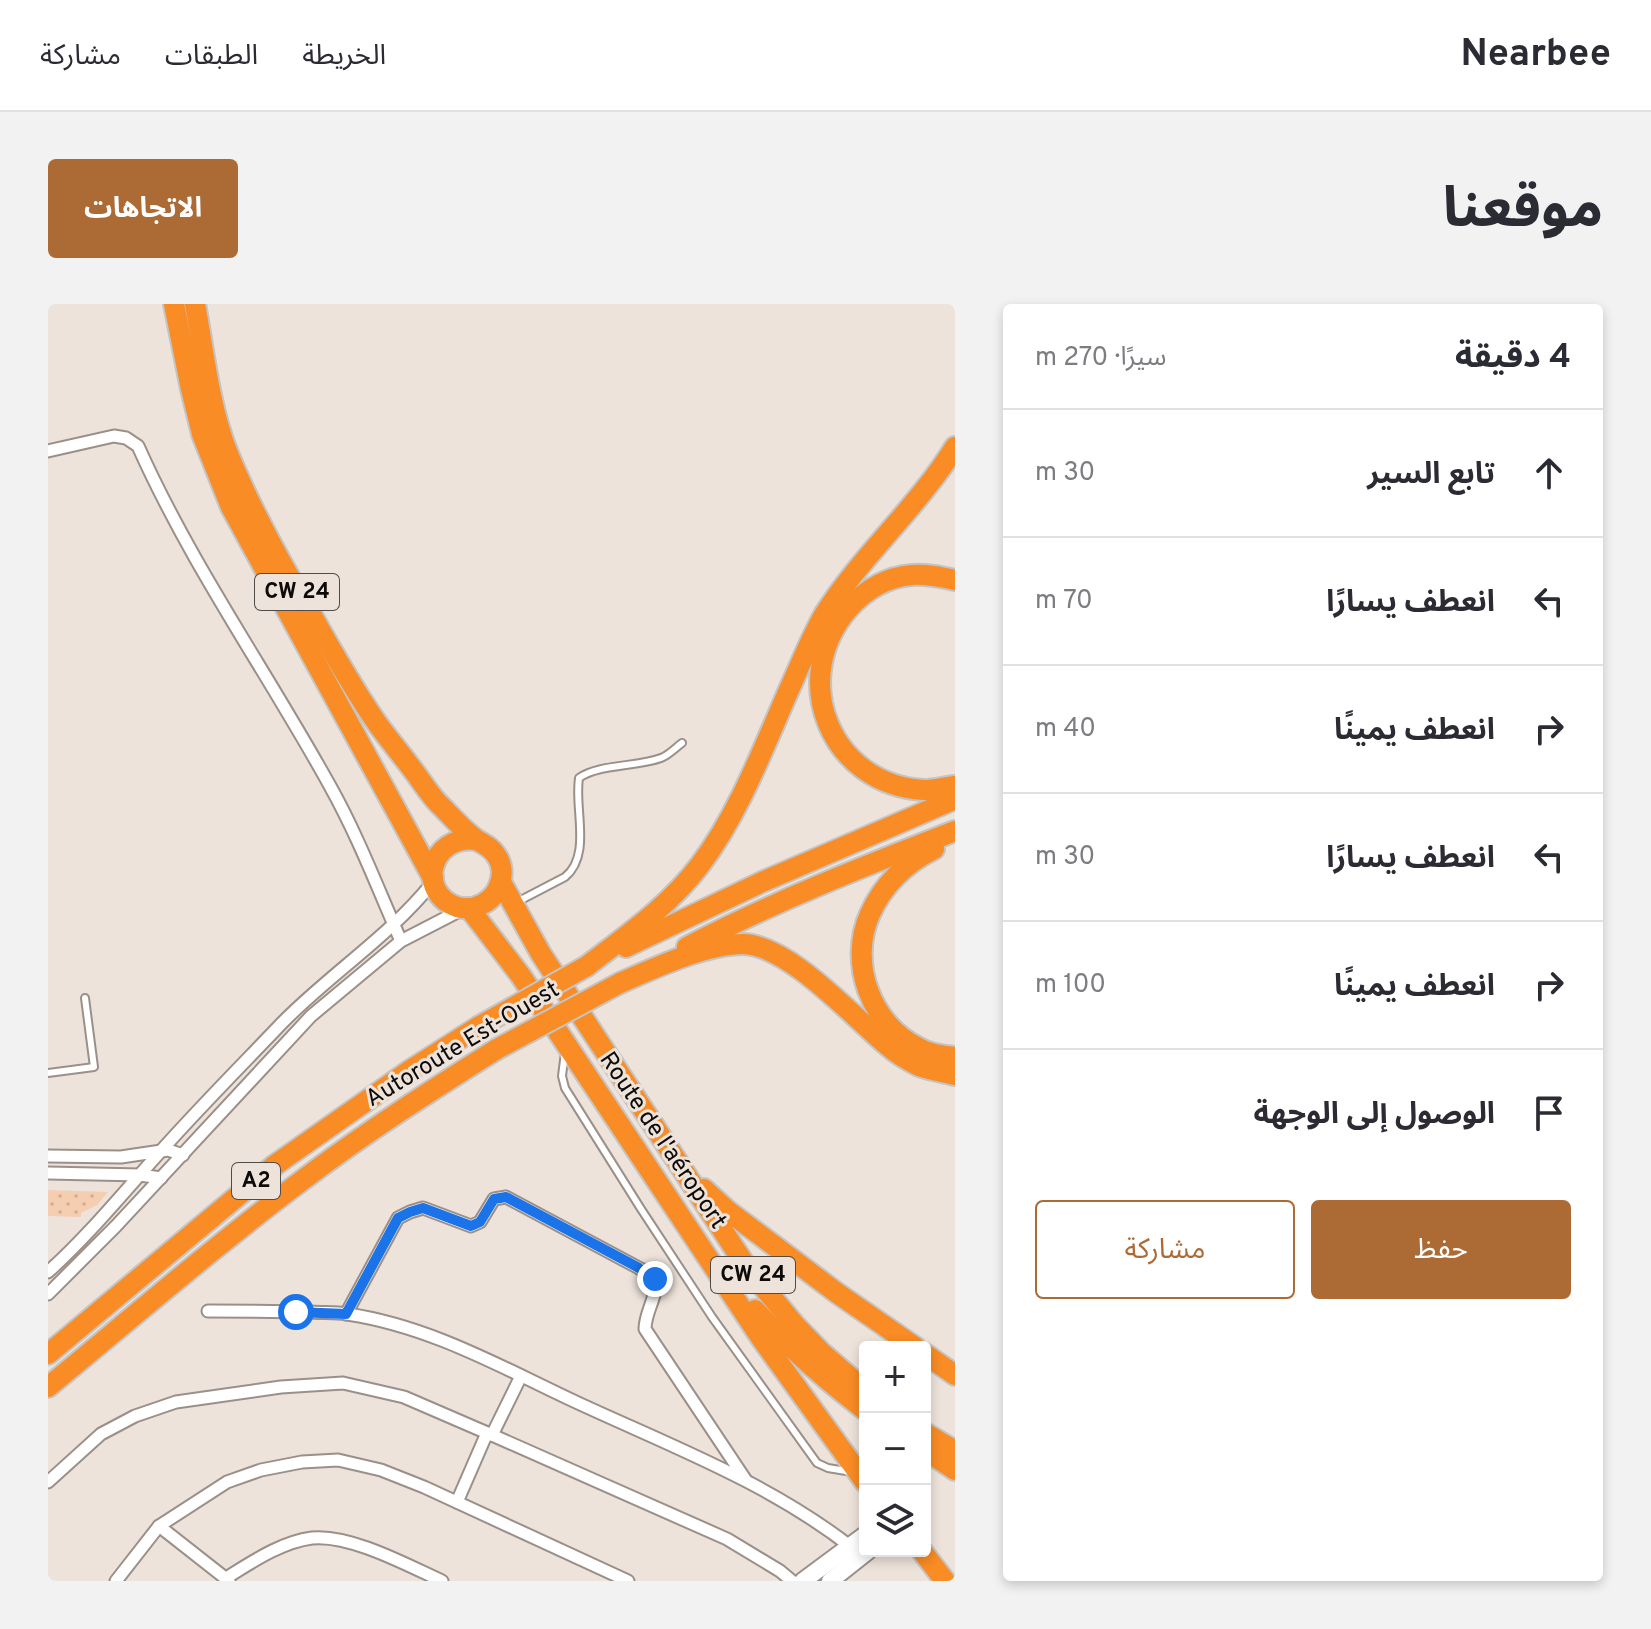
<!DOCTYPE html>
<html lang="ar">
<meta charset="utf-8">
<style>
body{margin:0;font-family:Overpass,"Noto Sans Arabic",sans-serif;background:#f2f2f3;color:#2b2b33;direction:rtl}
.controls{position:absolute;right:24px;bottom:24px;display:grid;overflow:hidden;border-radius:8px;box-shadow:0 4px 12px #0003}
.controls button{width:72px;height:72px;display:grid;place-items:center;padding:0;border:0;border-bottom:2px solid #e1e1e2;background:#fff;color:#2b2b33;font:40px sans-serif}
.stop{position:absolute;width:24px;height:24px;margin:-18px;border:6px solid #1a73e8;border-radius:50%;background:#fff}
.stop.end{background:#1a73e8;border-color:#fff;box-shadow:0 2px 8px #0008}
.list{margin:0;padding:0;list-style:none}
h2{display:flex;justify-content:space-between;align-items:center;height:104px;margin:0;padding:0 32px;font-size:34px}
h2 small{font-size:26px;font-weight:400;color:#7c7c81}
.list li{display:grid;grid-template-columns:52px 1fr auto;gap:24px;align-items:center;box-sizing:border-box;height:128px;padding:0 32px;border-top:2px solid #e1e1e2}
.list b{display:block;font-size:30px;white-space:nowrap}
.list em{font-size:26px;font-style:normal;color:#7c7c81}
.actions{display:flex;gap:16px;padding:24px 32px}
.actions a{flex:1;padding:18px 0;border:2px solid #ac6a35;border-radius:8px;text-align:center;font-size:28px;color:#ac6a35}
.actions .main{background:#ac6a35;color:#fff}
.icon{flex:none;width:44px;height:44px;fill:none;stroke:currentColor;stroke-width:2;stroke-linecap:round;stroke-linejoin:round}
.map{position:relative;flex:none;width:907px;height:1277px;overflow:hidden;direction:ltr;border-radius:8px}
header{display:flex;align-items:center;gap:48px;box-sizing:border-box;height:112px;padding:0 40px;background:#fff;border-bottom:2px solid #e1e1e2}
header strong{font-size:38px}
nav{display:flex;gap:44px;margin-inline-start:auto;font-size:28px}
.intro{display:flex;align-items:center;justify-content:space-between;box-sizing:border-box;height:192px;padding:0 48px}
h1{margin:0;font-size:56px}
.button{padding:20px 36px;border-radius:8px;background:#ac6a35;color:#fff;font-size:28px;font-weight:700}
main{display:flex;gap:48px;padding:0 48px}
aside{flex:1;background:#fff;border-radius:8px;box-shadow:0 4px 12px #0003}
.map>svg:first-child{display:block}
.grass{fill:url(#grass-dots)}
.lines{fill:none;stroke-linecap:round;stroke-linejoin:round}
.lane-casing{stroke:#9a9089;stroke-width:10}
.street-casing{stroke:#9a9089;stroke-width:15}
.secondary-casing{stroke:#9a9089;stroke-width:20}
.highway-casing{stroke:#c5c4c4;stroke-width:24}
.lane{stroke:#fff;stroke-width:6}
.street{stroke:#fff;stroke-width:11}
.secondary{stroke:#fff;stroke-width:16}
.highway{stroke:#f98c24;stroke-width:20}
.highway-bridge-casing{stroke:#c5c4c4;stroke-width:24;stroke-linecap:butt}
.highway-bridge{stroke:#f98c24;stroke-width:20}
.route{stroke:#1a73e8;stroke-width:10}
.labels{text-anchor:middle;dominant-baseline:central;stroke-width:6;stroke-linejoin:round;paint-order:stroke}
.shield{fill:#ede3db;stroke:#514b47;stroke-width:2}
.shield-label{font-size:22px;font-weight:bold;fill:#0e0a08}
.street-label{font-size:24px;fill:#0e0a08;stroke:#ede3db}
</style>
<header>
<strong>Nearbee</strong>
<nav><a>الخريطة</a><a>الطبقات</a><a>مشاركة</a></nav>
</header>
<div class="intro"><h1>موقعنا</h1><a class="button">الاتجاهات</a></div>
<main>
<aside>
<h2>4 دقيقة<small>سيرًا · 270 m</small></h2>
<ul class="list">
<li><svg class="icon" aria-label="ahead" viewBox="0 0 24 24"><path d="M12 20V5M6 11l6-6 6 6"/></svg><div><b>تابع السير</b></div><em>30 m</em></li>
<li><svg class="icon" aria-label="left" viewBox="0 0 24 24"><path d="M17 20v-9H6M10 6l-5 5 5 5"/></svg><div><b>انعطف يسارًا</b></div><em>70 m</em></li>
<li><svg class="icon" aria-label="right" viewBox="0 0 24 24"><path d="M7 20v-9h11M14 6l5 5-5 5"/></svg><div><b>انعطف يمينًا</b></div><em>40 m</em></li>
<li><svg class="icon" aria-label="left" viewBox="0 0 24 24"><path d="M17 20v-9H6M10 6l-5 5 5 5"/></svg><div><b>انعطف يسارًا</b></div><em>30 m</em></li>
<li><svg class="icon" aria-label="right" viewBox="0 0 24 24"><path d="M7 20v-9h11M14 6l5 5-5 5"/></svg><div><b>انعطف يمينًا</b></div><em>100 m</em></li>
<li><svg class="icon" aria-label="arrive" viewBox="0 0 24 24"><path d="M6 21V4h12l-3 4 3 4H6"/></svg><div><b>الوصول إلى الوجهة</b></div></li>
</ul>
<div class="actions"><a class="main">حفظ</a><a>مشاركة</a></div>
</aside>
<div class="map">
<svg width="907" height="1277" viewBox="0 0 907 1277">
<defs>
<pattern id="grass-dots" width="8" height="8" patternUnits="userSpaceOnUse" patternTransform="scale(2)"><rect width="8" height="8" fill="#f5cdb1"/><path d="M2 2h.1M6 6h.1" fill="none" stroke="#d1af97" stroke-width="1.8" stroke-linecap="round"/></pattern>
</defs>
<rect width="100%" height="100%" fill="#ede3db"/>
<polygon class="grass" points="0,886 60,888 49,901 33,909 33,913 0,912"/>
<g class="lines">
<g class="lane-casing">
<g id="lane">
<path d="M469,598L517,573C544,551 526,505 531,474C550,460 589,463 613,454C621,451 627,444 634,439"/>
<polyline points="517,748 514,772 517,784 593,905 664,1013 769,1159 780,1164 804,1168"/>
<polyline points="0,769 46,763 37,694"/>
</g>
</g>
<g class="street-casing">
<g id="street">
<path d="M0,147L66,132L78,134L90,142C143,261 219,368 282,482C310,532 330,585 353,637"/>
<polyline points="0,852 73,853 120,846 135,851"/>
<polyline points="0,869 92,871 113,874"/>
<path d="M0,968C41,931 75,889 112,848C151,804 193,762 234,719C282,670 342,632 385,578"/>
<polyline points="0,990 68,922 263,712 353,637 413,606"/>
<path d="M160,1007C194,1007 229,1007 263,1008C275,1009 287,1008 299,1010C382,1022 455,1064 530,1099C623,1142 721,1179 803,1243"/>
<path d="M298,1010L350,914L362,908L375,904L423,922L432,918L446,895L458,893L591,964L607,975C610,993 597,1007 597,1025L697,1175"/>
<polyline points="444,1131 473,1072"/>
<polyline points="0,1178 53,1130 87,1112 128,1098 233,1083 295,1079 356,1093 444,1131 679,1235 732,1267 744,1277"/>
<polyline points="409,1198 439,1129"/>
<polyline points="111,1222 181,1277"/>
<path d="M178,1274C204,1258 233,1238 264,1234C302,1230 359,1261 394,1277"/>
<polyline points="68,1277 111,1222 179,1178 213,1166 254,1158 290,1156 333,1166 376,1183 580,1277"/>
</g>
</g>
<g class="secondary-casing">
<g id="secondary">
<polyline points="755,1277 817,1231"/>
<polyline points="782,1277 820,1247"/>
</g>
</g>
<g class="highway-casing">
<g id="highway">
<polyline points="126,0 143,85 154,130 183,203 385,574"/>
<path d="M147,0C155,43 160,89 173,130C179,150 188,168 196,186C215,226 236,265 259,303C282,343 304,384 331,422C343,438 356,454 368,470C376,481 384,494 394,503C405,514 417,528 429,536C437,541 443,543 448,551C454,559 455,570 452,579C447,597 427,608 409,603C368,589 381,530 429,536"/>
<path d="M907,276C893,273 879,270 864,271C839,273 817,286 800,305C740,375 782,481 876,486C886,486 897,483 907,482"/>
<path d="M886,545C858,559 835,581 822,610C800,659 823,721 871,744C881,750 895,752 907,753"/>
<polyline points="453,578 493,650 698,962 746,1020 773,1048 817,1086"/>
<polyline points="421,604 473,672 713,1034 817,1178"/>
<polyline points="578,643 714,578 907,495"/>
<path d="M639,643C725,598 816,562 907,527"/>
<path d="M539,662C579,631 621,602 652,561C690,511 715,445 740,388C752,362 762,336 776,311C814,251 870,203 907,143"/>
<path d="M572,679C607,664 657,640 695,640C741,641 805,713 840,742C848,749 861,757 871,762C882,766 895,768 907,771"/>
<polyline points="656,885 680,907 789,989 867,1043"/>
<path d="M707,1006C740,1043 778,1076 817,1106"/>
<polyline points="0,1050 227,861 361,767 430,723"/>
<polyline points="877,1050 907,1071"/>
<path d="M0,1083C85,1013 168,941 256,875C318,828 384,786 449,745"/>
<polyline points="877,1129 907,1147"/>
<polyline points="877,1146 907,1166"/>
<polyline points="874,1247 897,1277"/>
</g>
</g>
<use href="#lane" class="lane"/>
<use href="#street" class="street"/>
<use href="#secondary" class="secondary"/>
<use href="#highway" class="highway"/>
<g class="highway-bridge-casing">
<g id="highway-bridge">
<polyline points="430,723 539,662"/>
<polyline points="449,745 572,679"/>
</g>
</g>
<use href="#highway-bridge" class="highway-bridge"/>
</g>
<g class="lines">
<polyline class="route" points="248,1008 298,1010 350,914 362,908 375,904 423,922 432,918 446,895 458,893 591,964 607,975"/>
</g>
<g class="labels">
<g class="shield">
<rect x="207" y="270" width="84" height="36" rx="6"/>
<rect x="184" y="859" width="48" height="36" rx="6"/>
<rect x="663" y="953" width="84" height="36" rx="6"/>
</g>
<g class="shield-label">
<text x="249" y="288">CW 24</text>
<text x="208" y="877">A2</text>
<text x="705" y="971">CW 24</text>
</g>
<g class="street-label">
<text transform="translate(415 741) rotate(-31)">Autoroute Est-Ouest</text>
<text transform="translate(614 837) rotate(56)">Route de l'aéroport</text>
</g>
</g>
</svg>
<div class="controls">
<button>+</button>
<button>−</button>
<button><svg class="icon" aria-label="layers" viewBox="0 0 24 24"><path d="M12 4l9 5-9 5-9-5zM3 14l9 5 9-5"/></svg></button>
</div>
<div class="stop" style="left:248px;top:1008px"></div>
<div class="stop end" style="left:607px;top:975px"></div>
</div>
</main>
